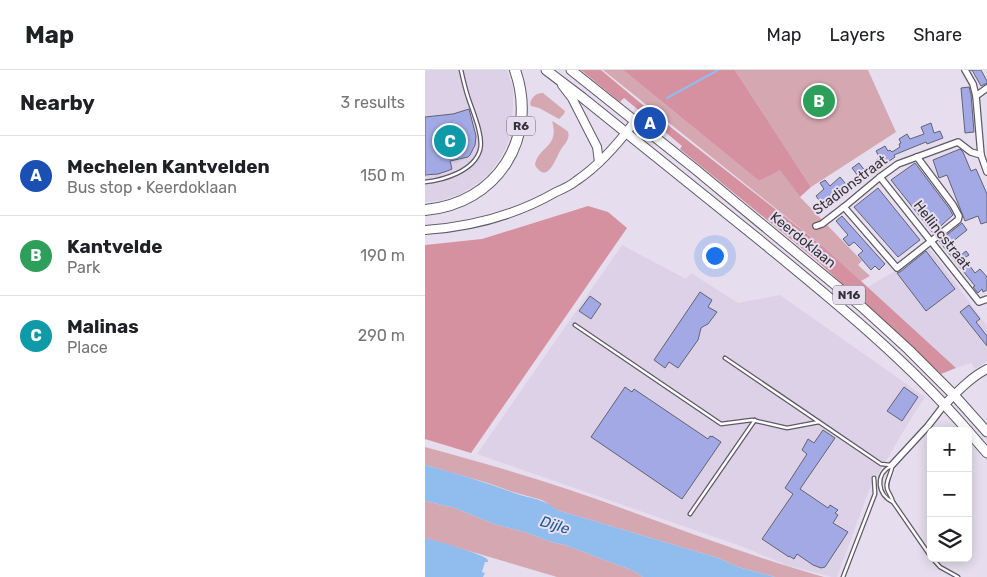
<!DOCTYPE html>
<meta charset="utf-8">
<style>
body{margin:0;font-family:Rubik,sans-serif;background:#f2f2f2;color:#202124}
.controls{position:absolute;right:15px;bottom:15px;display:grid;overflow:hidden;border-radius:8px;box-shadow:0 2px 12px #0003}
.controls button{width:45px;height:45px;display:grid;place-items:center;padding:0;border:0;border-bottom:1px solid #e0e0e0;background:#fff;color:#202124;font:25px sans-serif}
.you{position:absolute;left:289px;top:185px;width:18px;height:18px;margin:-12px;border:4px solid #fff;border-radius:50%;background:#1a73e8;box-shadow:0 0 0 8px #1a73e833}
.badge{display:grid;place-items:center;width:32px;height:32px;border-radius:50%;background:#111827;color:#fff;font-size:16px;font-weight:700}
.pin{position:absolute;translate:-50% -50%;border:2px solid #fff;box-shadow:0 1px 5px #0006}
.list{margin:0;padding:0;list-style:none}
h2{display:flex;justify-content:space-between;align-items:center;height:65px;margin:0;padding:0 20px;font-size:21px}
h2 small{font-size:16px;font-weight:400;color:#757577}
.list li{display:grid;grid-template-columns:32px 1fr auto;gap:15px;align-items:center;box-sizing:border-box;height:80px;padding:0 20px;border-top:1px solid #e0e0e0}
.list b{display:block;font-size:19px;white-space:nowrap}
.list p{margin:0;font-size:16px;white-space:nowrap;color:#757577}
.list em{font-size:16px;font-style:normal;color:#757577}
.icon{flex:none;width:28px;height:28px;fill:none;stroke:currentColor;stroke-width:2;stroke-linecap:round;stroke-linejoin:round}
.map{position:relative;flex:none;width:562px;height:507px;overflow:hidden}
header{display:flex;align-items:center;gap:30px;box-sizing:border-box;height:70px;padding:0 25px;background:#fff;border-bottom:1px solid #e0e0e0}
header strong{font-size:24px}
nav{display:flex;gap:28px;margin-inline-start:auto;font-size:18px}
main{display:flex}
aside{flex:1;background:#fff}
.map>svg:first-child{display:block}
.built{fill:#dcd1e7}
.green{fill:#d5a8b1}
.forest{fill:#d591a0}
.water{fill:#90bdee}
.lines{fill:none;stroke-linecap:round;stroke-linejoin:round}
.stream{stroke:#90bdee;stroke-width:2}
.building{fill:#a3a9e4;stroke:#616372}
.lane-casing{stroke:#605966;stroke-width:5}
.street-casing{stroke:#605966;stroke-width:8}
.secondary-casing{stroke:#605966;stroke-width:10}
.primary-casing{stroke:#605966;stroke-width:11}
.highway-casing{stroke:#605966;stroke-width:12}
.lane{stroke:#fff;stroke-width:2.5}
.street{stroke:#fff;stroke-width:5.5}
.secondary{stroke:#fff;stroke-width:8}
.primary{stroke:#fff;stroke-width:9}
.highway{stroke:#fff;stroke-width:10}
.labels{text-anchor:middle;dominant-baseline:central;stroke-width:4;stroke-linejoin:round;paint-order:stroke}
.shield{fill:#e6deee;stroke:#6a666f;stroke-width:1}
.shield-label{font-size:12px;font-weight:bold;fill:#353238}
.street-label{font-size:14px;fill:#353238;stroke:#e6deee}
.water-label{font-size:15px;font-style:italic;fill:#1a5993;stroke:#e6deee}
</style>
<header>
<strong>Map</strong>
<nav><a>Map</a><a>Layers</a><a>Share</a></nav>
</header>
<main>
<aside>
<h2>Nearby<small>3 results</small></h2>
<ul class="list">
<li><span class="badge" style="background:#1a4fb4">A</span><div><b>Mechelen Kantvelden</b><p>Bus stop · Keerdoklaan</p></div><em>150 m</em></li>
<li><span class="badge" style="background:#2e9e5b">B</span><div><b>Kantvelde</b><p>Park</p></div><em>190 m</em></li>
<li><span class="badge" style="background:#0f9aa8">C</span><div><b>Malinas</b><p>Place</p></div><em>290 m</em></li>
</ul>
</aside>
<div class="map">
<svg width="562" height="507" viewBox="0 0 562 507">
<rect width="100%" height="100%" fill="#e6deee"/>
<g class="built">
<polygon points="0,0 82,0 84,5 88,19 88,36 86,61 83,73 76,87 64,104 53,113 35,124 14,131 0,132"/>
<polygon points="197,175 261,209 266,203 313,233 355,225 500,327 482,355 444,420 412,507 407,507 361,495 321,478 52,384"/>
<polygon points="503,176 562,256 562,291 550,299 546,293 531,298 443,217 470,201"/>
</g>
<g class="green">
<polygon points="178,0 198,0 334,111 355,99 375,127 437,191 433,195 445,206 436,211 400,178"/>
<polygon points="310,0 443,0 471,62 386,117"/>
<path d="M118,23L140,41L139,44L134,49L114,38L106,36L105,34C107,27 110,23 118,23Z"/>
<path d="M127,51C129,52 142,60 143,62C146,69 138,75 135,81C130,90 122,115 110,95C113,76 135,78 127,51Z"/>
<path d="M0,377C47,390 95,403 142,419C228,448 312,483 399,507H350L313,497L293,488L132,440L117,430L88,422L63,413L0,395Z"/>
<polygon points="0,431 30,438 69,454 100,462 126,472 140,475 209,501 218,507 132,507 0,468"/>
</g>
<g class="forest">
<polygon points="156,0 176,0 225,41 400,178 531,298 516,304 390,189 255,79 257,76 199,28 195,32"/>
<polygon points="198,0 310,0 386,117 375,127 355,100 334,111"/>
<polygon points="163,136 183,142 202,158 46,383 0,369 0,175 57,169"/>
</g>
<g class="water">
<path d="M0,395C30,403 60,412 89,423C106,429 118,428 132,440L293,488L313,497L350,507H218L209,501L140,475L126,472L100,462L69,454L30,438L0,431Z"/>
<path d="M0,468C9,470 58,484 62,489C63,490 63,491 63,492H60L57,502L60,503L58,507H0Z"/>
</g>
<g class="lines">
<polyline class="stream" points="242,28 293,0"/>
</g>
<g class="building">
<polygon points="545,0 556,0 562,11 562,13 556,16 547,0"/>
<polygon points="544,17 546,24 549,62 540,63 536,18"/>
<polygon points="44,39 51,66 50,75 45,85 43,87 25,91 27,99 22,101 13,104 0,105 0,47 28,44"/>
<polygon points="506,53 509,63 515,61 518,68 502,74 501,72 469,85 470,87 456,97 451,90 455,88 451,81 460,76 463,81 465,80 467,82 475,77 474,74 476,73 474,69 482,64 485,69 499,64 496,57"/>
<polygon points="535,79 538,82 546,101 551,99 562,124 562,152 556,154 553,146 540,151 522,105 514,108 508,90"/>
<polygon points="434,93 444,106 434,114 430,108 433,106 427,98"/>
<polygon points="490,93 524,138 528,145 508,163 466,110"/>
<polygon points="415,107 426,120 419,126 413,119 396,133 391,126 399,119 395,113 400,110 405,116"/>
<polygon points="453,118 495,170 473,187 429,137"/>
<polygon points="417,146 460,194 454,200 450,196 446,200 433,185 438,181 429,172 424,176 418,169 423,165 411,151"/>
<polygon points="537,153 542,160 527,172 536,185 541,181 544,185 539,188 550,203 555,199 562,207 562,220 558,222 557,219 553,223 548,217 550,216 514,171"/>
<polygon points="501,181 530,219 501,241 472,203 475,202"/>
<polygon points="275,222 287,230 283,237 292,242 283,254 279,256 276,258 273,270 253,298 244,292 240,298 229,290"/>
<polygon points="165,226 176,234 166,249 154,241"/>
<polygon points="544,235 555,249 551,252 562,266 562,276 535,242"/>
<polygon points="200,317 207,322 209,319 283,369 285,366 287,367 287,366 296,372 257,429 166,367"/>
<polygon points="479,317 493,327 477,351 462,341"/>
<polygon points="398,360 410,368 375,419 403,438 405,435 413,440 410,443 413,445 408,453 423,462 400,497 396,498 388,495 372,484 369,489 364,486 364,487 337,469 368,424 360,418 382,384 377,380 383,369 389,373"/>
</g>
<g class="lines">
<g class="lane-casing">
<g id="lane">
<path d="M0,112C19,110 49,101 55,80C59,66 47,40 43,27C40,18 38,9 36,0"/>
<polyline points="150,255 296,354 327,350 362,358 394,352"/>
<polyline points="300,288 456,394 466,395"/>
<path d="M466,396C450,404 452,425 468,432"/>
<path d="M467,397C466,405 459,413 463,421C465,425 467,428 468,432L506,487"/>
<polyline points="265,444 330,350"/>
<polyline points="507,488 515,497 533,507"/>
<polyline points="418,507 450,424 449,408"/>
</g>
</g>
<g class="street-casing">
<g id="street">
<polyline points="540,0 548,14 551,26 556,85 562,102"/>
<polyline points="551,26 562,18"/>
<polyline points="455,107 554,232 562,229"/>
<polyline points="419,137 472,198 533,150 534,146 528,135 492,87"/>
<polyline points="391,156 397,154 419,137 455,107 473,94 533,72 546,82 556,85"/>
<polyline points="467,395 503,356 520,334"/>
</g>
</g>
<g class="secondary-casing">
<g id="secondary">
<polyline points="137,15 147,28 172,77 174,92"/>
<path d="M0,160C46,157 91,145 131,122C138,119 145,116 151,111C175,95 193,74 210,51"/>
<path d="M520,334C532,322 546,307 562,299"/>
</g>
</g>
<g class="primary-casing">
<g id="primary">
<path d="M121,0L158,28C218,76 277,124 337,172C409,231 482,290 543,361"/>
<polyline points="146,0 270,99 437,237 484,280 529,325 562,362"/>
<polyline points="543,361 562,383"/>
</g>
</g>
<g class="highway-casing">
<path id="highway" d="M0,140C72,134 114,68 90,0"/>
</g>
<use href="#lane" class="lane"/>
<use href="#street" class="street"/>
<use href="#secondary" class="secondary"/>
<use href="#primary" class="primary"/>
<use href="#highway" class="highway"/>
</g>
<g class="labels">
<g class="shield">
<rect x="82" y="46.5" width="28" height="19" rx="4"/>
<rect x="408" y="215.5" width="32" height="19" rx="4"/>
</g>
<g class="shield-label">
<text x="96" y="56">R6</text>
<text x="424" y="225">N16</text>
</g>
<g class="street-label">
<text transform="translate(425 115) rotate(-37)">Stadionstraat</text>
<text transform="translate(517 165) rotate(52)">Hellincstraat</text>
<text transform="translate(378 170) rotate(39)">Keerdoklaan</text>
</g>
<g class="water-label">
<text transform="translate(130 455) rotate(17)">Dijle</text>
</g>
</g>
</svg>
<div class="controls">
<button>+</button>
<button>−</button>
<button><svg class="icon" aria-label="layers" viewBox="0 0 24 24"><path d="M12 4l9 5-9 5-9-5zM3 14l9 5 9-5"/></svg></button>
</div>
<div class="you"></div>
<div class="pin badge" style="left:225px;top:53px;background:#1a4fb4">A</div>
<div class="pin badge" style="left:394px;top:31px;background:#2e9e5b">B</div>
<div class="pin badge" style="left:25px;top:71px;background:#0f9aa8">C</div>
</div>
</main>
